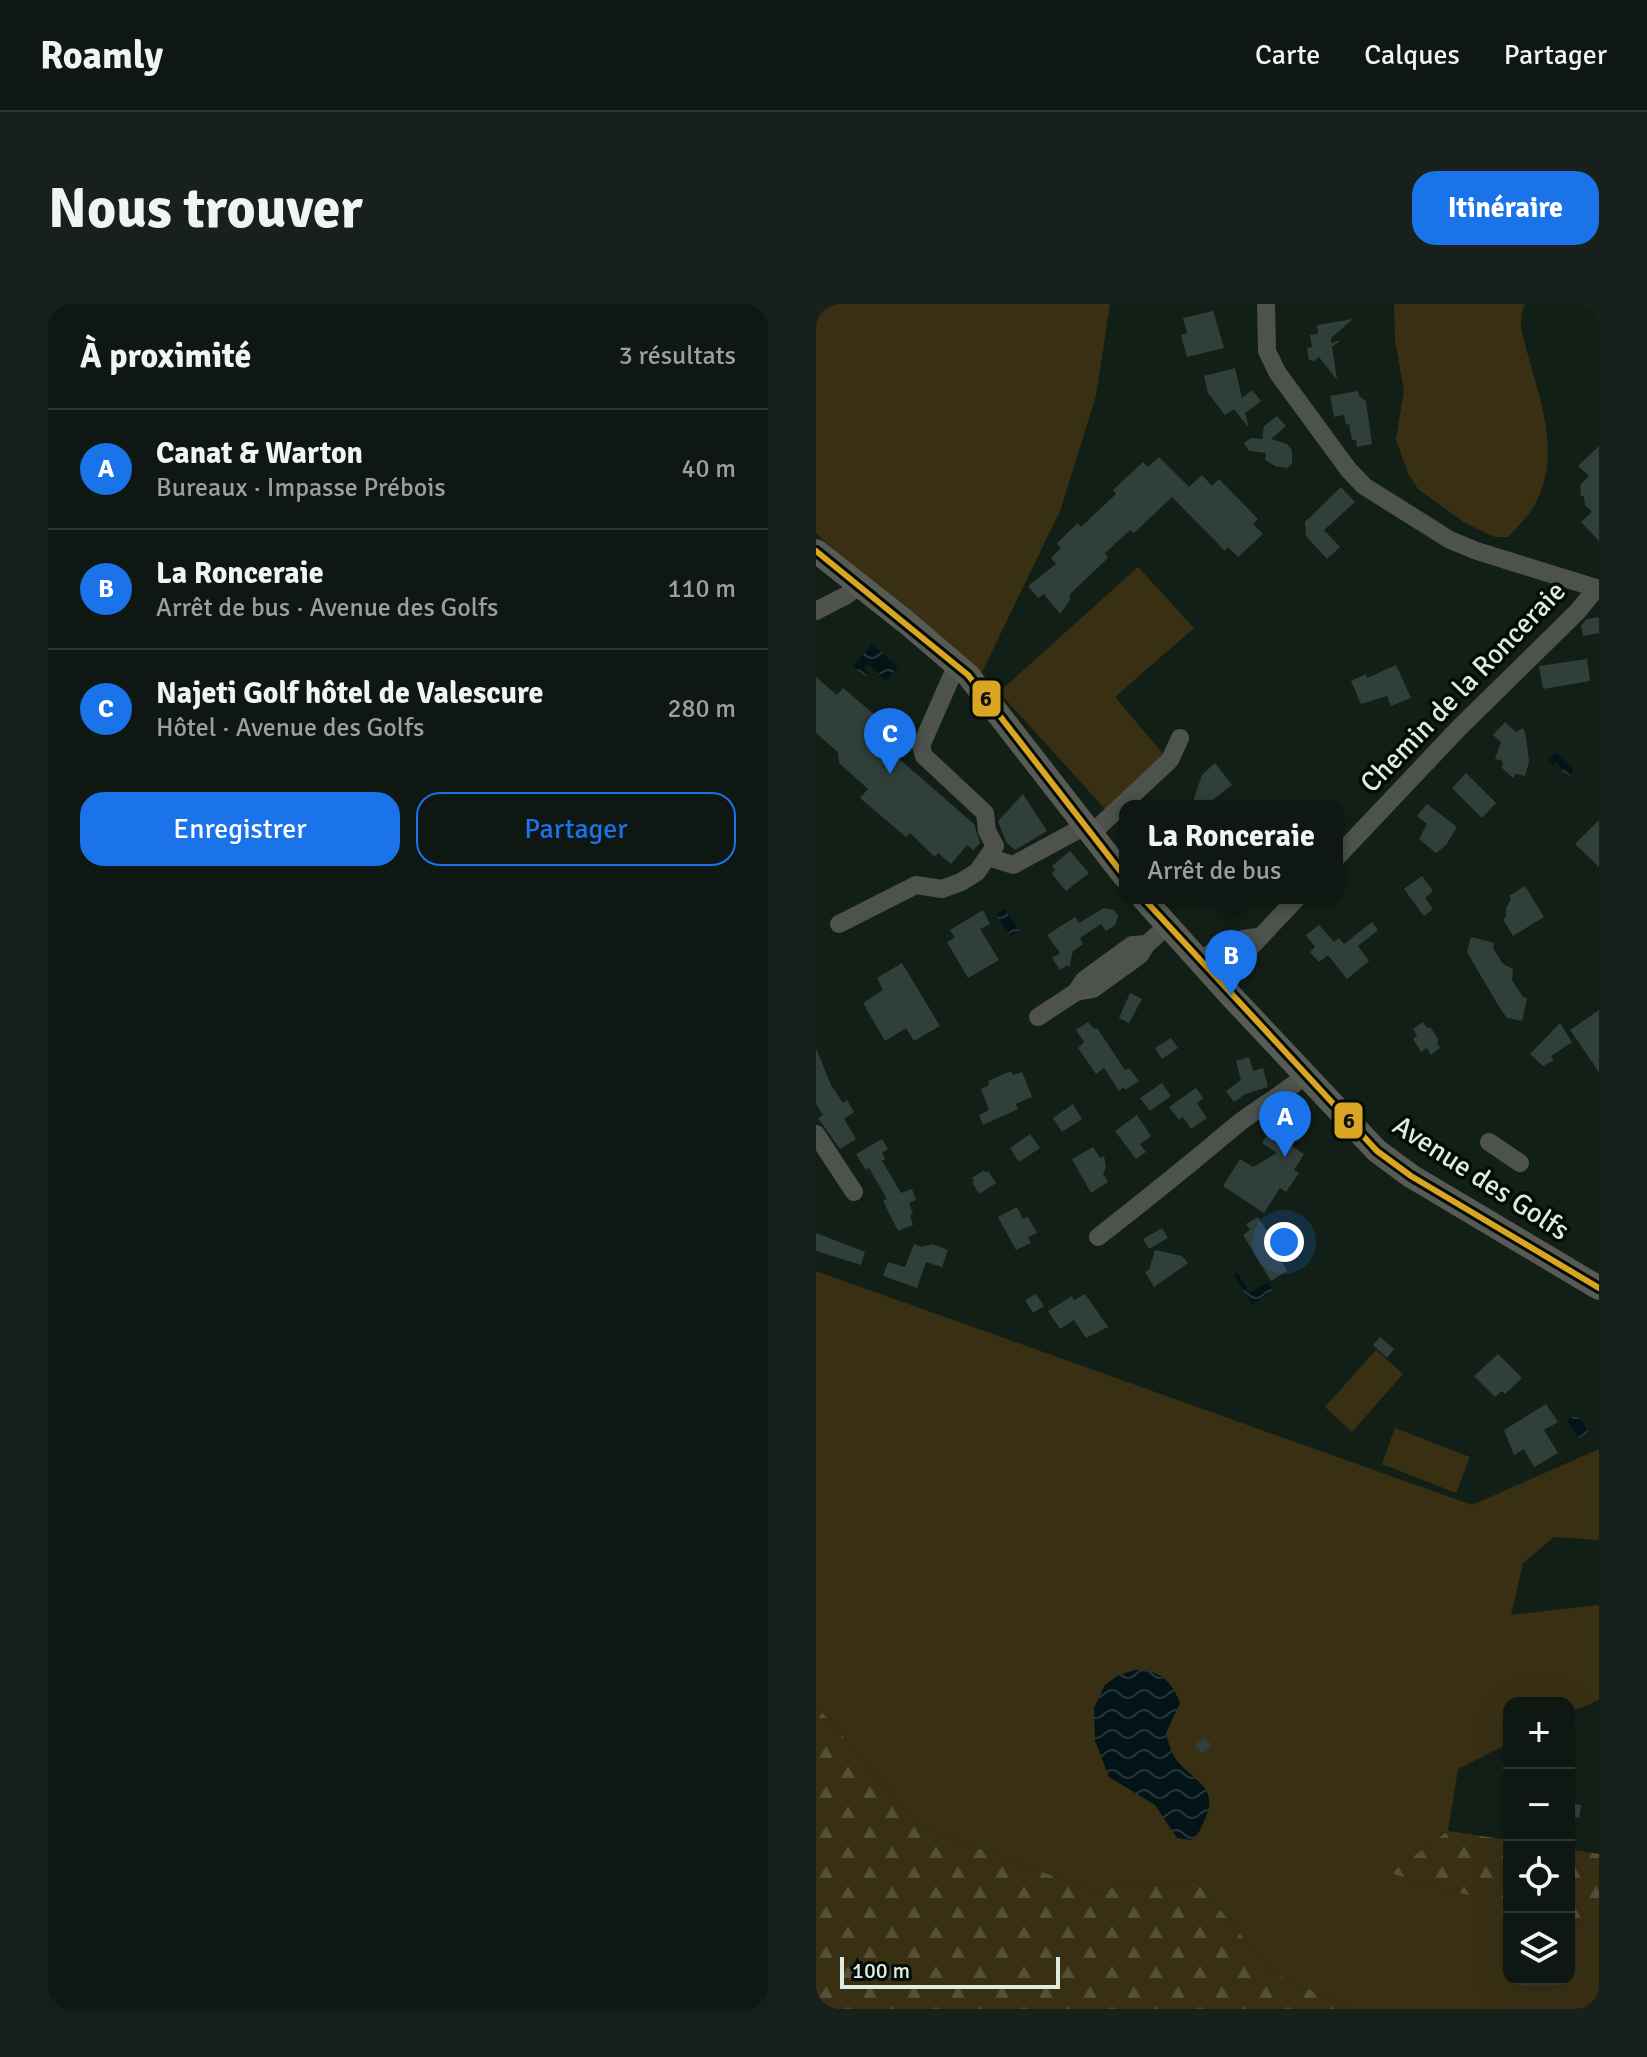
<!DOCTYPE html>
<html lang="fr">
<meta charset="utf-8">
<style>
body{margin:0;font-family:Signika,sans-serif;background:#17201a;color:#f1f3f6}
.controls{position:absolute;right:24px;bottom:24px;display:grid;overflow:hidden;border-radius:16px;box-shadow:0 8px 32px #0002}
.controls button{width:72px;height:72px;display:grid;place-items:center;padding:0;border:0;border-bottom:2px solid #2e3631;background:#0e1711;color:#f1f3f6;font:40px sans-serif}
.scale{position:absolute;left:24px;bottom:20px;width:220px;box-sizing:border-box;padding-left:8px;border:4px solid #ddebe1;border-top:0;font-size:22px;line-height:28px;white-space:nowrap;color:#ddebe1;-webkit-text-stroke:6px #030b06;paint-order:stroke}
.you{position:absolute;left:468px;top:938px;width:28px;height:28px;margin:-20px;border:6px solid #fff;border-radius:50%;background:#1a73e8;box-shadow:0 0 0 12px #1a73e833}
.badge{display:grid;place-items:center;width:52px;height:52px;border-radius:50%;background:#1a73e8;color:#fff;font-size:26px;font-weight:700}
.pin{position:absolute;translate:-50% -66px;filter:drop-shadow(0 2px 4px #0008)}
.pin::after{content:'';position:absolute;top:42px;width:28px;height:24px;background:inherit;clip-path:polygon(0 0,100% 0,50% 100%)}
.popup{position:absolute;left:303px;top:496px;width:224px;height:104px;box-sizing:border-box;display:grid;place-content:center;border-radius:16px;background:#0e1711;filter:drop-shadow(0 2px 6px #0005);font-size:26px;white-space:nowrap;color:#9b9f9f}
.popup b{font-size:30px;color:#f1f3f6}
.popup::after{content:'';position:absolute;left:50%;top:100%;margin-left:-16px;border:16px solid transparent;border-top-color:#0e1711}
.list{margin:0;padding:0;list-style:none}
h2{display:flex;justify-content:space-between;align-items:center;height:104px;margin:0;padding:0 32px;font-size:34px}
h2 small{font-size:26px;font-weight:400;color:#9b9f9f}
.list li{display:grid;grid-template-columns:52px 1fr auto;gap:24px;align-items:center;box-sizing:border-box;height:120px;padding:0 32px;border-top:2px solid #2e3631}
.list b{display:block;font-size:30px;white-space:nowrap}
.list p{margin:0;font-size:26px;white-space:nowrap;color:#9b9f9f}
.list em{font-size:26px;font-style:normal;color:#9b9f9f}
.actions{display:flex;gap:16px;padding:24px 32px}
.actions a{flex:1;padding:18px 0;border:2px solid #1a73e8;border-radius:24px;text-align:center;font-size:28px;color:#1a73e8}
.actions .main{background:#1a73e8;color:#fff}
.icon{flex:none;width:44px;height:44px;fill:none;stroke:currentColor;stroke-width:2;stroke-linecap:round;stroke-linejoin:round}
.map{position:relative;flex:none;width:783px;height:1705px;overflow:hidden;border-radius:24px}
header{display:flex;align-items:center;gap:48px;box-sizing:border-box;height:112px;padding:0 40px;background:#0e1711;border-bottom:2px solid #2e3631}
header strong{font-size:38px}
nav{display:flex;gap:44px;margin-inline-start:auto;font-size:28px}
.intro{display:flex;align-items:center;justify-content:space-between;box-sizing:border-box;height:192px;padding:0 48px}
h1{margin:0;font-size:56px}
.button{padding:20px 36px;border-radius:24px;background:#1a73e8;color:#fff;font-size:28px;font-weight:700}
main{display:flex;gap:48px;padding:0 48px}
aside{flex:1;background:#0e1711;border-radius:24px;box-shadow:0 8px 32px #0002}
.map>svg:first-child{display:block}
.grass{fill:#393014}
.forest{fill:url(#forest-firs)}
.water{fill:url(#water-waves)}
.building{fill:#313f3b}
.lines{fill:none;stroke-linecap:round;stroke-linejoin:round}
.minor{stroke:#4e524d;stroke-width:18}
.major{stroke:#575b53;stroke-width:24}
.bus-1-casing{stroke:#030b06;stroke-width:12}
.bus-1{stroke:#daa520;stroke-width:6}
.labels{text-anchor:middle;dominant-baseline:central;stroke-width:7;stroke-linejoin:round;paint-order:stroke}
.street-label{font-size:28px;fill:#ddebe1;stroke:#030b06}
.line-badge{stroke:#030b06;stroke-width:3}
.pale-badge-label{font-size:22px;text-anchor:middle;font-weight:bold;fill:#111}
</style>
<header>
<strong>Roamly</strong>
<nav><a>Carte</a><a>Calques</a><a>Partager</a></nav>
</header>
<div class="intro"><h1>Nous trouver</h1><a class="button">Itinéraire</a></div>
<main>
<aside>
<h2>À proximité<small>3 résultats</small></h2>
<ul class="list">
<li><span class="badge">A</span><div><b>Canat &amp; Warton</b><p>Bureaux · Impasse Prébois</p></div><em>40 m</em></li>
<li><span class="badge">B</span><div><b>La Ronceraie</b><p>Arrêt de bus · Avenue des Golfs</p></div><em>110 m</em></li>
<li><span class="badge">C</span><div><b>Najeti Golf hôtel de Valescure</b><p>Hôtel · Avenue des Golfs</p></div><em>280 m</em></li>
</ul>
<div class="actions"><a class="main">Enregistrer</a><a>Partager</a></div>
</aside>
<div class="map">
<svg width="783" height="1705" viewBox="0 0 783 1705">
<defs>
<pattern id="forest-firs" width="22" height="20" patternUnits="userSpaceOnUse" patternTransform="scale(2)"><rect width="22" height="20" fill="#393014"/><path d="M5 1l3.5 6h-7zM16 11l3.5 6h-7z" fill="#554e36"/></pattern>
<pattern id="water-waves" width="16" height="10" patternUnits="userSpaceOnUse" patternTransform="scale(2)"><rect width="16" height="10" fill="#031419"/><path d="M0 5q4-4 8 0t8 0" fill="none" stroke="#27363a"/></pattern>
</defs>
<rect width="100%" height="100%" fill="#121f17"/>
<g class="grass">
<polygon points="0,0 294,0 280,92 244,207 165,370 156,380 0,229"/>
<path d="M578,0H709C701,16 707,32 711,48C724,95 744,147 722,194C716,209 703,221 692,233H679L649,219L602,185L592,169L580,136L588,86L579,37Z"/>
<polygon points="322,263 378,324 299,393 348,451 289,505 183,388"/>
<polygon points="0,967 656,1201 783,1145 783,1236 738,1233 707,1259 695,1311 783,1301 783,1396 753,1409 753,1399 693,1399 693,1439 642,1465 632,1527 576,1569 610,1581 693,1601 693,1675 753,1675 753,1615 783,1622 783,1705 536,1705 456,1668 380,1577 276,1586 104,1523 0,1401"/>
<polygon points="560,1046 587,1070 536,1128 509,1103"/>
<polygon points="579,1124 654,1153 640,1189 566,1160"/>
</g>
<g class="forest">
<polygon points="0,1401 104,1523 276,1586 380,1577 456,1668 536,1705 0,1705"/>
<polygon points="632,1527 693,1536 693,1601 610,1581 575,1569"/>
<polygon points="753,1545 783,1550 783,1622 753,1615"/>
</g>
<g class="water">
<polygon points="56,340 82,363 70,377 52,360 48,364 53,369 49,373 37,362"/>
<polygon points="739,448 758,466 751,473 740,458 737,461 732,456"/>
<polygon points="188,604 203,626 195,632 180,611"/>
<polygon points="421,968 434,989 452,978 457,987 436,1000 417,970"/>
<polygon points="761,1110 773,1128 763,1134 751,1116"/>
<path d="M319,1366C343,1365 356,1377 364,1399L350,1429L351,1433C353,1441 356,1450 361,1457C377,1476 404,1484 389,1515C385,1524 383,1531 375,1536L361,1534L339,1501L293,1473L279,1437L278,1404L289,1381L301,1372Z"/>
</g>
<g class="building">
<polygon points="397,7 408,44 371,53 365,31 371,29 367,14"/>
<polygon points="537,15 515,34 515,39 525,36 516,43 521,76 503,53 498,57 493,56 491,44 496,43 494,31 502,30 501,21"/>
<polygon points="419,64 426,94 436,86 445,97 429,109 433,124 418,105 409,111 392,89 388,72"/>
<polygon points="542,87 543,92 550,97 556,140 541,143 540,136 536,136 533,120 530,121 528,111 518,113 514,92"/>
<polygon points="461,112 470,122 455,135 471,140 476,146 476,160 471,164 459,162 449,156 450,149 433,147 428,139 435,134 446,135 448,122"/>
<polygon points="783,142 783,237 765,218 776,208 769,201 768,192 765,192 764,181 773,172 762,162"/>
<polygon points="343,153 373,183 386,171 396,182 403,175 442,215 437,220 447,230 422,253 412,243 409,247 356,193 318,229 314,226 289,249 292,254 254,290 254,296 244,310 228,290 222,294 212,282 240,260 235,254 245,244 241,239 262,219 265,223 300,190 297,186 327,158 332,163"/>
<polygon points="525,183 539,198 508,226 524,243 511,255 490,232 489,218"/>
<polygon points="783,313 783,329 767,332 765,321 771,315"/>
<polygon points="771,355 774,377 727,385 723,362"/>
<polygon points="580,361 595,394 575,402 571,392 545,400 535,377 550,370 551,374"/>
<polygon points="0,373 21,391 27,384 59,411 50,421 83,450 81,453 158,520 164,539 157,546 151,541 135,560 122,549 119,553 94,529 90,533 44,494 52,485 23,459 22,448 0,429"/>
<polygon points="689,418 700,428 707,424 710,432 713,458 709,472 700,470 697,474 686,464 687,457 679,455 685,438 677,431"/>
<polygon points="399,459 416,481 389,502 377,497 386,471"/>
<polygon points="650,469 680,499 666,514 636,484"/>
<polygon points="207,490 231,527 199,546 190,538 182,517"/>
<polygon points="611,500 641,523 630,541 620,549 603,535 611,520 601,512"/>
<polygon points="783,516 783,563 759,540"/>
<polygon points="254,547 273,569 250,587 236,570 239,566 236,562"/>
<polygon points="606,572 617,587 609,594 617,605 608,612 588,585"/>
<polygon points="709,582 728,613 697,632 687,615 690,613 690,604 695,595 693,592"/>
<polygon points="288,604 298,606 302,612 299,621 290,627 285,620 264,634 267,640 257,647 253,664 252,661 244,666 236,654 244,649 231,631 259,613 263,619"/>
<polygon points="167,606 174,620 164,625 183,656 152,674 131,638 139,634 134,626"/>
<polygon points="556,618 562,626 542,642 553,657 531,675 512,651 503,658 494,648 499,643 490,631 503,621 518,638 523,634 528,640"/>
<polygon points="655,633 678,639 677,644 687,660 697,665 696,676 707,693 711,694 706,717 691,714 682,701 651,648"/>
<polygon points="86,659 124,722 98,737 90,724 69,737 47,699 67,686 61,674"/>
<polygon points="314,689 326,695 313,719 303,714"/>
<polygon points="783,706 783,768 754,726"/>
<polygon points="272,718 278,725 281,724 309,766 313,764 323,777 309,786 308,783 303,787 288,764 280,770 262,744 268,738 260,726"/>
<polygon points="607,718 611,724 614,723 623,736 621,738 624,744 615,751 611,744 605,748 597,735 601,732 597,725"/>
<polygon points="744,719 756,738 735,752 738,756 727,762 714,750"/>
<polygon points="355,734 362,744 346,755 339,744"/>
<polygon points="0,744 15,781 27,799 31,796 38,808 28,815 40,835 24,845 2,814 7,811 0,800"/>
<polygon points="433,753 437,767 447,764 452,783 429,790 418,798 410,787 425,776 420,757"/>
<polygon points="195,767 197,771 206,768 216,793 200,800 202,805 167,821 163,811 173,806 165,785 173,781 172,777"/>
<polygon points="346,779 355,792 334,807 324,794"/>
<polygon points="380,784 387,794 381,799 391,814 375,825 367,813 363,816 353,803"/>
<polygon points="257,800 266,815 246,828 237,814"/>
<polygon points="321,811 335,832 324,840 330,848 320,855 299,827"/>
<polygon points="458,822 479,837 476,842 488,850 478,866 483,869 470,888 464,884 448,909 407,882 424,855 437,863 461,849 446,839"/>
<polygon points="214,830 224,844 203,858 194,844"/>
<polygon points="66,835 72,845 66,849 69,855 66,857 85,889 96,885 100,896 93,899 97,910 94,911 97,921 82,927 67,897 71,895 53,864 50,866 40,850"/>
<polygon points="277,843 284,854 288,852 290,863 287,870 292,878 275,889 256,855"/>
<polygon points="168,866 169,869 172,867 180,879 163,890 156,878 158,877 156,874"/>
<polygon points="201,903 207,915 212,913 221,929 212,933 215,939 200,946 182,913"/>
<polygon points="442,913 461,943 458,945 471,967 455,977 427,931 434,926 430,920"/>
<polygon points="346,924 352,934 333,945 327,935"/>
<polygon points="0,929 49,948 45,961 0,947"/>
<polygon points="98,940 106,943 116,940 132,946 126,963 110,958 101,984 67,972 72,958 89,963"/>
<polygon points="339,946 366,952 372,959 338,983 329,968 333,966"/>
<polygon points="220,990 228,1002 217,1009 209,996"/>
<polygon points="269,990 292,1023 270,1034 258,1016 244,1025 232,1007 256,992 258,996"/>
<polygon points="564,1033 578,1045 571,1054 557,1041"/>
<polygon points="682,1050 706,1074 689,1090 686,1087 679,1093 658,1072"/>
<polygon points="730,1100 742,1118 728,1126 742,1149 718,1163 708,1145 698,1151 688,1126"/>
<polygon points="389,1433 396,1442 386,1450 379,1441"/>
<polygon points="753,1499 765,1501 763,1514 753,1512"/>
</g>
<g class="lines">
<g class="minor">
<polyline points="450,0 451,47 461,68 532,165 548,182 634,236 661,247 783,285"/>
<polyline points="0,307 31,291 42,282"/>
<polyline points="275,530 354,456 364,434"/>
<polyline points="172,553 197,561 269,522"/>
<polyline points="521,553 642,425 761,308 780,285"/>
<polyline points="23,620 100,581 126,585 145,578 161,568 179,542 171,527 169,509 108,452 105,442 141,360"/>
<path d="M383,658C402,642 418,635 442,633"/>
<polyline points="402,678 481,594"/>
<polyline points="260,688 268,676 316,641 331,640"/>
<polyline points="222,713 260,688 277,685 324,651 331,640 351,622"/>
<polyline points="0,830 38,888"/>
<polyline points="673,838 704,859"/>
<path d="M282,933C328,897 373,861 418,823C440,805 466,791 488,772"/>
</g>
<g class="major">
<polyline points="0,247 90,318 152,371 309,573"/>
<polyline points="327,594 415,692 561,847 595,872 783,984"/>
</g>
<g class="bus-1-casing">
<g id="bus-1">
<polyline points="0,247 152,371 309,573"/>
<polyline points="327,594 561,847 595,872 783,984"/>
</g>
</g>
<use href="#bus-1" class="bus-1"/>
</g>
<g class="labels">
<g class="street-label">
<text transform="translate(647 383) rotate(-46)">Chemin de la Ronceraie</text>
<text transform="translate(665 874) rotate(33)">Avenue des Golfs</text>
</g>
</g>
<g class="line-badge">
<rect x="155" y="375" width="31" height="39" rx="8" fill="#daa520"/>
<rect x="517" y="797" width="31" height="39" rx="8" fill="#daa520"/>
</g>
<g class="pale-badge-label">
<text x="170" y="402">6</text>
<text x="533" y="824">6</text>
</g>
</svg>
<div class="controls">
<button>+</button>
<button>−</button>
<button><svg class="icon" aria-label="locate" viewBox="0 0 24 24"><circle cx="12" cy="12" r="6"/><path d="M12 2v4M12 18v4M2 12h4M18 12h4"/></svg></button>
<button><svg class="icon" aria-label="layers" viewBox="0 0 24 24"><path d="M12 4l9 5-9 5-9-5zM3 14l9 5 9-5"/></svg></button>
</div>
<div class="scale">100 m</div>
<div class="you"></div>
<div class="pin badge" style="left:469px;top:853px">A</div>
<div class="pin badge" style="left:415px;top:692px">B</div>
<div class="popup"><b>La Ronceraie</b>Arrêt de bus</div>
<div class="pin badge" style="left:74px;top:470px">C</div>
</div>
</main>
